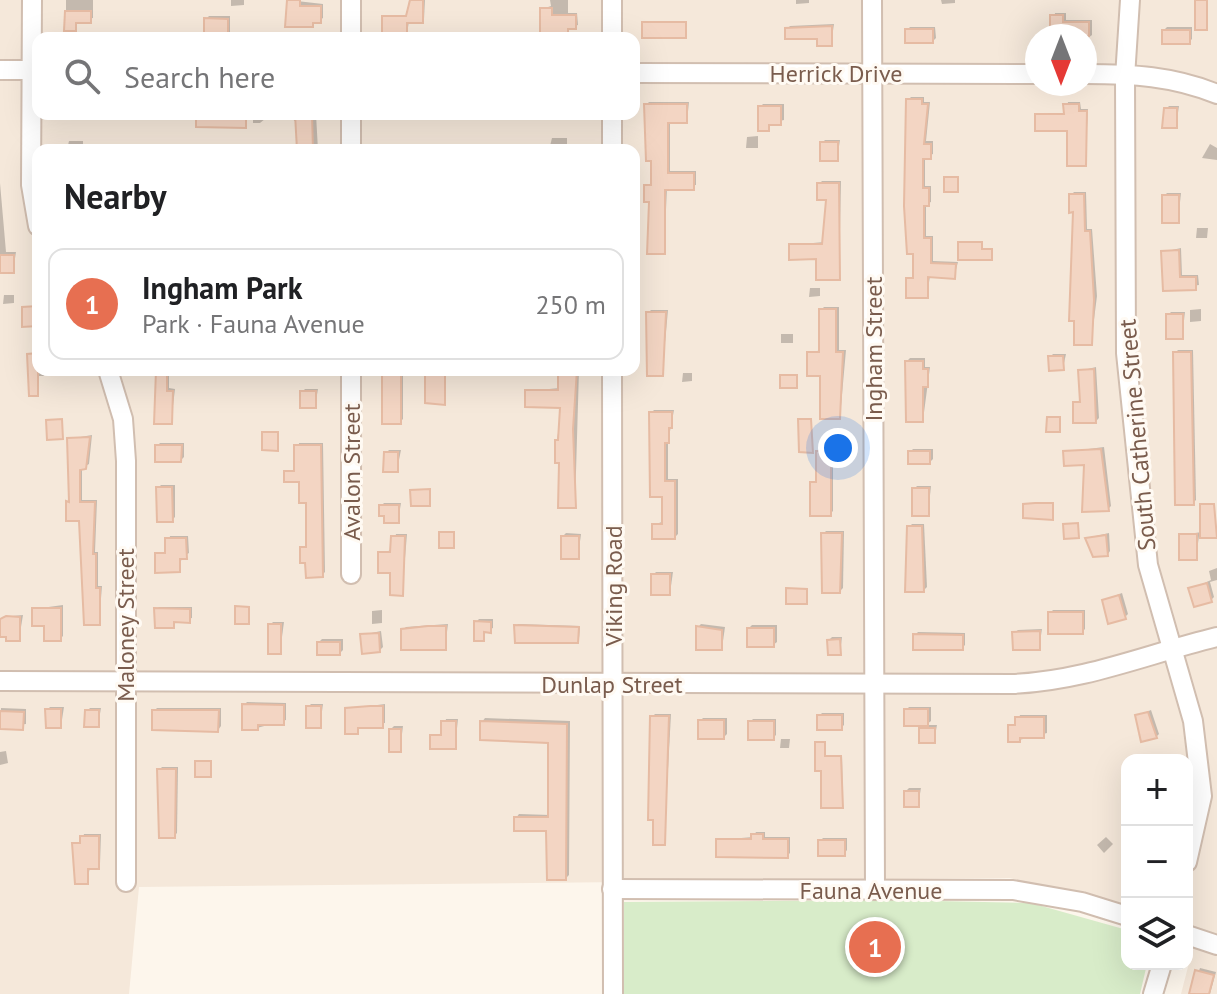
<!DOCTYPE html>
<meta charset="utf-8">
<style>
body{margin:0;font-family:"PT Sans",sans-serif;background:#f2f2f2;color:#202124}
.controls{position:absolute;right:24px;bottom:24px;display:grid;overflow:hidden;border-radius:16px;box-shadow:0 8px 32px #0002}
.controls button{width:72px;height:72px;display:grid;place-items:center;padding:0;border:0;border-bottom:2px solid #e0e0e0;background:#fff;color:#202124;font:40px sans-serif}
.compass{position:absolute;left:1025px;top:24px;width:72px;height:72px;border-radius:50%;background:#fff;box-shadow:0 8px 32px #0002;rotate:180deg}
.you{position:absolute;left:838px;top:448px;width:28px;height:28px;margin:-20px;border:6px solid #fff;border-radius:50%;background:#1a73e8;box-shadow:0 0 0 12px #1a73e833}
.badge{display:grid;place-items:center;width:52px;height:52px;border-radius:50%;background:#e76f51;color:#fff;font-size:26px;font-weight:700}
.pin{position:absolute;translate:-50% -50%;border:4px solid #fff;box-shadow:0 2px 8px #0006}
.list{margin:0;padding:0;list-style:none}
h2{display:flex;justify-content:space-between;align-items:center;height:104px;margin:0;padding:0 32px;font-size:34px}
h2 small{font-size:26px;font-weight:400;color:#757577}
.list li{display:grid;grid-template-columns:52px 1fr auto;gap:24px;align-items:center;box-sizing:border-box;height:112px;margin:0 16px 16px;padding:0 16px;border:2px solid #e0e0e0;border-radius:16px}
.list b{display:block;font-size:30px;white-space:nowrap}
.list p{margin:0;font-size:26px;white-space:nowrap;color:#757577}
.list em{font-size:26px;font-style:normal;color:#757577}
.icon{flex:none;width:44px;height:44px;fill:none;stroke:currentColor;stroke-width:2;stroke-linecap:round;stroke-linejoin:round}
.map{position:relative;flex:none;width:1217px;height:994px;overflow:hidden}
.search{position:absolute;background:#fff;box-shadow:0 8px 32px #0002;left:32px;top:32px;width:608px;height:88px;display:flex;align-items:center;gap:20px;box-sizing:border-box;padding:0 28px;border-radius:16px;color:#757577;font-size:30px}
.panel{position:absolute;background:#fff;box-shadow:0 8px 32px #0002;left:32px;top:144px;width:608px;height:232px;border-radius:16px}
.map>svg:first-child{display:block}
.residential{fill:#f5e8da;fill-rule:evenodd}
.green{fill:#d8ecc9}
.shadow{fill:#0003}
.building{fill:#f3d5c3;stroke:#e6bba3;stroke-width:2}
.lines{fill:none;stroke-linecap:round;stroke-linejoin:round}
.minor-casing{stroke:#d1beb0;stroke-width:22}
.minor{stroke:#fff;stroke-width:18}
.labels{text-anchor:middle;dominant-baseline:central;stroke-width:6;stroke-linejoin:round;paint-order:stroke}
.street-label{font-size:24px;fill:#7a5c4d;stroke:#fffaf3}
</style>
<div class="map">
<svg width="1217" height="994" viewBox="0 0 1217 994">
<rect width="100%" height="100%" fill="#fdf6ec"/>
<path class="residential" d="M0,0H1217V994H1181L1197,932L1187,929V760H1127V912L1010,878L139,887L129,994H0ZM1037,36H1085V84H1037ZM38,38H634V114H38ZM38,150H634V370H38Z"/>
<polygon class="green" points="890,900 1031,903 1127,930 1127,964 1147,964 1140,994 624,994 624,902"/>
<g class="shadow">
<polygon points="66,0 93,0 93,18 78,21 75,29 66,29"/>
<polygon points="231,0 244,0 244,5 231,6"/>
<polygon points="288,0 323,4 323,18 312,25"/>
<polygon points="409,0 425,0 424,19 409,21 407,34 384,17 408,15"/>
<polygon points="550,0 568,0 568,13 577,13 578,25 570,27 567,34 542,9 551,6"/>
<polygon points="796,0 809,0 809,3 796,4"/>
<polygon points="941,0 955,0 955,3 942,4"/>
<polygon points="1055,13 1066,13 1066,20 1092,20 1092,35 1088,38 1052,36"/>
<polygon points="209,16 230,16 230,32 227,35 206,19"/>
<polygon points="646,21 687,21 687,34 644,23"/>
<polygon points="834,24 831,44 787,29 790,26"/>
<polygon points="910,27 935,27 936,38 933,41 907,30"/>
<polygon points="1167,27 1192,27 1192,39 1189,42 1164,30"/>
<polygon points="911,97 924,97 924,102 930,102 926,141 933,141 933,154 925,157 925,186 931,186 931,202 926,204 926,236 933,236 933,261 958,262 954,277 930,276 927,296 908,279 915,276 908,100"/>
<polygon points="649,102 689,102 687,121 670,121 670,171 696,171 696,185 667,188 664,252 646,185 653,183 646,105"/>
<polygon points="1068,102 1080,102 1081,109 1088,109 1085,164 1069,129 1037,115 1066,113"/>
<polygon points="763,104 784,104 784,120 771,123 768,129 760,107"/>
<polygon points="1169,106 1179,106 1176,126 1166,109"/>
<polygon points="68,114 87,114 87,116 67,118"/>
<polygon points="198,114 247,114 247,124 198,125"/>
<polygon points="253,114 271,114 260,123 253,123"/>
<polygon points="293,114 316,114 318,150 299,150 298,120 294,121"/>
<polygon points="389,114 433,114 430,119 389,117"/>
<polygon points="758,136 758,148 746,148 747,137"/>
<polygon points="552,138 567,138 567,150 549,150"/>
<polygon points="825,140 840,140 837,159 822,143"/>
<polygon points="69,141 83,141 83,150 107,150 67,150"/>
<polygon points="1210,144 1217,148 1217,160 1202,158"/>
<polygon points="822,181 841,181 839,278 818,257 791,245 824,242 828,198 819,184"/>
<polygon points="0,183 6,252 16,252 13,271 0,271"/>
<polygon points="1074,192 1086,192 1087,229 1092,229 1097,296 1091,343 1076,319 1071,319 1075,210 1071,195"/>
<polygon points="1167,193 1181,193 1178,221 1164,196"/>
<polygon points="1208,228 1207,238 1196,238 1197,228"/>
<polygon points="1181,248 1182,275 1198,275 1199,285 1165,289 1163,252"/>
<polygon points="810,288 820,288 820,296 809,297"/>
<polygon points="4,295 14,295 14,303 3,304"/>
<polygon points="824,307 839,307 839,350 846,350 840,417 822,374 809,353 821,350 821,310"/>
<polygon points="1201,309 1201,321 1190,322 1190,310"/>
<polygon points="651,310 668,310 662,374 648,313"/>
<polygon points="1171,312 1185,312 1182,337 1168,315"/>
<rect x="781" y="334" width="12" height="9"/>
<polygon points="1178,350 1193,350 1196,500 1193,503 1175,353"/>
<polygon points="33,351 38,351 38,370 47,370 44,376 30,376"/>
<polygon points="1053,354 1066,354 1063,368 1050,357"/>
<polygon points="910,358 925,358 925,367 930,367 923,420 907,361"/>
<polygon points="1096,367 1099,418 1096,421 1075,403 1082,399 1080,371"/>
<polygon points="149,370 169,370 169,388 175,389 171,422 158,374 149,374"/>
<polygon points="384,370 403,370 403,419 400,422"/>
<polygon points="560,370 579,370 575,506 557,440 562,406 527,391 560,388"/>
<polygon points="683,373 692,373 692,381 682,382"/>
<polygon points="305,389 318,389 315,406 302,392"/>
<polygon points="654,410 674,410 668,442 668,479 678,479 678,534 675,537 654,525 664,521 664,495 651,413"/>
<polygon points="92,435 89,464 82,468 82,500 97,500 95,552 98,552 98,586 102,586 99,623 81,519 68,502 71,499 69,439"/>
<polygon points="160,443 184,443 184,457 181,460 157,446"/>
<polygon points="299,443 323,443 325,572 322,575 307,561 302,548 308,545 308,501 301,480 286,472 296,469"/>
<polygon points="1104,447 1111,506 1108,509 1086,463 1065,452"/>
<polygon points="821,449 843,449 843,460 833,464 833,511 830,514 812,483 818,480"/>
<polygon points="913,449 933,449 933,459 930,462 910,452"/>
<polygon points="389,450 401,450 397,470 386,453"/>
<polygon points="161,485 175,485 175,517 172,520 158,488"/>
<polygon points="917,486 931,486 928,514 914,489"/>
<polygon points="384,503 401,503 398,521 381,506"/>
<polygon points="1203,504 1214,504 1217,536 1199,536 1196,558 1181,535 1202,532"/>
<polygon points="912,524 924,524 927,587 924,590 909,527"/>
<polygon points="826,531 844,531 843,588 840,591 823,534"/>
<polygon points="566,533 581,534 578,557 563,536"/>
<polygon points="1109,533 1110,551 1108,554 1087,538"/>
<polygon points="396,534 407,534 402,594 380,553 392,550"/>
<polygon points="170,536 188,536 189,553 182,557 179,570 157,554 167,551"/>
<polygon points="1217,568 1217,580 1210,582 1214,597 1211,600 1191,589 1211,580 1209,571"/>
<polygon points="656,572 673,572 670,593 653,575"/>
<polygon points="1122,593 1128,614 1125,617 1104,600"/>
<polygon points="63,605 63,636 60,639 34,609"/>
<polygon points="159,607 192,607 192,618 175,621 173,626 156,609"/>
<polygon points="382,610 382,623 372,624 372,611"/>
<polygon points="1053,610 1085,610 1085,629 1082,632 1050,613"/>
<polygon points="23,615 19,639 0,635 2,617"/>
<polygon points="479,619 493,619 493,628 486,631 483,639 476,622"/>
<polygon points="273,622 284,622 280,652 270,625"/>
<polygon points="448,624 445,648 403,630 406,627"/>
<polygon points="518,624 580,626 579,639 516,626"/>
<polygon points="701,624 725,627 722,648 698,627"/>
<polygon points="752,625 777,625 777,642 773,645 749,628"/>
<polygon points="1042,629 1039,648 1014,633 1018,630"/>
<polygon points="381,631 383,647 380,650 362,635"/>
<polygon points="918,632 965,633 965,645 962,648 915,635"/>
<polygon points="832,637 842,637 840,653 829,640"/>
<polygon points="322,639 343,639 343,650 340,653 319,642"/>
<polygon points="247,702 286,703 286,720 257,728 244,705"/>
<polygon points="311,704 323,704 320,726 308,707"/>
<polygon points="385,704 385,723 360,726 357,732 347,709"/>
<polygon points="50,707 64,707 61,726 47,710"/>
<polygon points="909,707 931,707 931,721 926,725 937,725 934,741 921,729 926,724 906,710"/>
<polygon points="1,708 26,709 26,724 0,727"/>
<polygon points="90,708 101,708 98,725 87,711"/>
<polygon points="157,708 221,708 221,726 218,730 154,711"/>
<polygon points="1151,710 1159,734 1156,737 1137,716"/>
<polygon points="822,713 844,713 844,725 841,728 819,716"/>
<polygon points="655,714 671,714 664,843 652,717"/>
<polygon points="1020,715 1047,715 1047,733 1019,740 1010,726 1017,723"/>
<polygon points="485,718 570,721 569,875 566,878 548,829 516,818 519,814 550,815 550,741 482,722"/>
<polygon points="703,718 727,718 727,734 724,737 700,721"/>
<polygon points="446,719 458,719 455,747 432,736 443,733"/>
<polygon points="753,719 776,719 776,735 773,738 750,722"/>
<polygon points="394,726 403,726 400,750 391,729"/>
<polygon points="790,739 789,748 780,748 781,739"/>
<polygon points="818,741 826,741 826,755 842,755 843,806 823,769"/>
<polygon points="6,751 8,763 0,765 0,752"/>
<polygon points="162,767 178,767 177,833 174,836 159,770"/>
<polygon points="909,788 921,788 918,805 906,791"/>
<polygon points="756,832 765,832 765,837 790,837 790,853 787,856 718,840 753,837"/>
<polygon points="84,834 101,834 100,864 90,867 87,882 75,844 82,841"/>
<polygon points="1106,837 1113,844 1104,853 1097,845"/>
<polygon points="823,838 847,838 847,850 844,854 820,841"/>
<polygon points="1200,968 1216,972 1210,994 1191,994"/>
</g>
<g class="building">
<polygon points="287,0 300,0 300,6 321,6 321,23 313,23 313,27 285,27"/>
<polygon points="410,0 423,0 423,23 407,23 407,36 382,36 382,16 406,16"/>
<rect x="1195" y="0" width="12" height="30"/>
<polygon points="540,8 552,8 552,15 576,15 576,29 568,29 568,36 540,33"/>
<polygon points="65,11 91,11 91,23 76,23 76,31 64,31"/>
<polygon points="1050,15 1063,15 1063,22 1089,22 1089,36 1050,36"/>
<polygon points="204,18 228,19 228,37 204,37"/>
<rect x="642" y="22" width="44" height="16"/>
<polygon points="832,26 832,46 817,46 817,39 785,39 785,28"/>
<rect x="905" y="29" width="28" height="14"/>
<rect x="1162" y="30" width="28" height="14"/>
<polygon points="906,99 922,99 922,104 928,104 924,144 931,144 931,159 923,159 923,188 929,188 929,206 924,206 924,238 931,238 931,263 956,264 955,279 928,277 928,298 906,298 906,278 913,278 913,254 907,254 904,206"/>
<polygon points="644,104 687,104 687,123 668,123 668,173 694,173 694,190 665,190 665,254 647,254 649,202 644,202 644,185 651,185 651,161 646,161"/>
<polygon points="1063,104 1079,104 1079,111 1087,111 1086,166 1067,166 1067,131 1035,131 1035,114 1064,114"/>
<polygon points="758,106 781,106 781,125 769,125 769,131 758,131"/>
<polygon points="1164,108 1177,108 1177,128 1162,128"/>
<polygon points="196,114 246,115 246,128 196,127"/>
<polygon points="295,114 312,114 313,150 297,150"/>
<rect x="820" y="142" width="18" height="19"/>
<rect x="944" y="177" width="14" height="15"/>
<polygon points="817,183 839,183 840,280 816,280 816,259 789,260 789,244 822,244 826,200 817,200"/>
<polygon points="1069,194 1084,194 1085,231 1090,231 1094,300 1092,345 1074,345 1074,321 1069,321 1073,212 1069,213"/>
<rect x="1162" y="195" width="17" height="28"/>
<polygon points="958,242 982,242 982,249 992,249 992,260 958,260"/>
<polygon points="1179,250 1180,277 1196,277 1196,290 1163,291 1161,251"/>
<rect x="0" y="255" width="14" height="18"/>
<polygon points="38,306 38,326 22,327 22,307"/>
<polygon points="819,309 836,309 836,352 843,352 840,419 820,419 820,376 807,376 807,352 819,352"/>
<polygon points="646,312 666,312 663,376 647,376"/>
<rect x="1166" y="314" width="17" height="25"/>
<polygon points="1173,352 1191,352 1194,505 1175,505"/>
<polygon points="38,353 38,396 29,396 27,354"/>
<polygon points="1048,356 1063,356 1064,370 1049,371"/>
<polygon points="905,361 923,361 923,369 928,369 928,387 923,387 923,422 906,422"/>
<polygon points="1094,369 1096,423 1073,423 1073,402 1080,402 1078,370"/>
<polygon points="156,370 167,370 167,391 173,391 172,424 154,424"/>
<rect x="382" y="370" width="19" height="54"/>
<polygon points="425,370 445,370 445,405 425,403"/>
<polygon points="558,370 577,370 573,429 576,508 558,508 559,463 555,463 555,440 558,440 560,408 525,407 525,390 558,390"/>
<rect x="780" y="375" width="17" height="13"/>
<rect x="300" y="391" width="16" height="17"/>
<polygon points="649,412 672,412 672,428 669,428 669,443 665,443 665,481 675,481 675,539 652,539 652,524 662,524 662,497 650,497"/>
<polygon points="1047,417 1060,417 1060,432 1046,432"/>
<polygon points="62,419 63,439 47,440 46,420"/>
<polygon points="798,419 811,419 813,453 799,452"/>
<polygon points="262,432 278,432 278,451 262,450"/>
<polygon points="90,437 86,469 80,470 80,502 95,502 93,554 96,554 96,588 100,588 100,625 84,625 79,521 66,521 66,501 69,502 67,438"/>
<polygon points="155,445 182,445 181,462 155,462"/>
<polygon points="294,445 321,445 323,577 306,578 305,563 300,563 300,547 306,547 306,503 299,503 299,482 284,482 284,471 294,471"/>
<polygon points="1101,449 1109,511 1082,512 1084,465 1064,466 1063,451"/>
<polygon points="816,451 841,451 841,466 831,466 831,516 810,516 810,482 816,482"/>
<rect x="908" y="451" width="22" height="13"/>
<polygon points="384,452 398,452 398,472 383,472"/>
<polygon points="156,487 172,487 173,522 157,522"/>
<rect x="912" y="488" width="17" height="28"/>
<polygon points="430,489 430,506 411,506 410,490"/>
<polygon points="1035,503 1053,503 1053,520 1023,518 1023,504"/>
<polygon points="1200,504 1214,504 1217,538 1200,538"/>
<polygon points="379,505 399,505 399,523 384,523 384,516 379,516"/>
<polygon points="1078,523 1079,538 1064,539 1063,524"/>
<polygon points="907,526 922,526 924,592 905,592"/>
<rect x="439" y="532" width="15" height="16"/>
<polygon points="821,533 842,533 840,593 822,593"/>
<rect x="1179" y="534" width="18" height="26"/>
<polygon points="1106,535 1108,556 1093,557 1085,538"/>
<polygon points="391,536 405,536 403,596 390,595 390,573 378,573 378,552 390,552"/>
<rect x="561" y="536" width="18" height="23"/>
<polygon points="165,538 186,538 187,559 180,559 180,572 155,573 155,553 165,553"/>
<rect x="651" y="574" width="19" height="21"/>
<polygon points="1207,583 1212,602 1194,607 1188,588"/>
<polygon points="786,588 807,589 807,604 786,604"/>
<polygon points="1119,595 1126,619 1108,624 1102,600"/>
<polygon points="235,606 249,607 249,624 235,624"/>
<polygon points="32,608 61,608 61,641 44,641 44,626 32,626"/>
<polygon points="154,608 190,609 190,623 174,622 174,628 155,628"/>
<rect x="1048" y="612" width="35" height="22"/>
<polygon points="6,616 20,617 20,641 6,641 6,637 0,637 0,619"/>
<polygon points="474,621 491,622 491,633 484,632 484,641 474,641"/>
<rect x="268" y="624" width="13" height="30"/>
<polygon points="514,625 579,627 578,643 515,643"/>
<polygon points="428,626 446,626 446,650 401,650 401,629"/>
<polygon points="696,626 722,630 722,650 696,650"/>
<rect x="747" y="628" width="27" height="19"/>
<polygon points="1040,631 1040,650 1013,650 1012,632"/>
<polygon points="379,633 380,652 362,654 360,634"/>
<polygon points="913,634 963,635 963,650 913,650"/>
<polygon points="840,639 841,655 828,655 827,640"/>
<rect x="317" y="642" width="23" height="13"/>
<polygon points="242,704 284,705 284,725 258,725 258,730 242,730"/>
<rect x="306" y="706" width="15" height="22"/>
<polygon points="370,706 383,706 383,728 358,728 358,734 345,734 345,708"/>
<polygon points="45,709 61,709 61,728 46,728"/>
<rect x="904" y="709" width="24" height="17"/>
<polygon points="85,710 99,710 99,727 84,727"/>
<polygon points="152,710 219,710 218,732 152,730"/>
<polygon points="0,711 24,712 23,730 0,729"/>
<polygon points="1148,712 1157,738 1141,742 1135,715"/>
<rect x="817" y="715" width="25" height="15"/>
<polygon points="650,716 669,716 665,845 653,845 653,820 648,820"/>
<polygon points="1015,717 1044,717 1044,738 1020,738 1020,742 1008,742 1008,725 1015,725"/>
<rect x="698" y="720" width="26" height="19"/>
<polygon points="441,721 456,721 456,749 430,749 430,735 441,735"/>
<polygon points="480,721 567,724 566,880 547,880 546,831 514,831 514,817 548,817 548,743 480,740"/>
<rect x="748" y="721" width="26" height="19"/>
<rect x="919" y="728" width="16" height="15"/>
<rect x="389" y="729" width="12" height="23"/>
<polygon points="815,742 825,742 825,756 841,756 843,808 821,808 821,771 815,771"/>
<rect x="195" y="761" width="16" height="16"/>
<polygon points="157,769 176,769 175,838 159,838"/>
<rect x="904" y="791" width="15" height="16"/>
<polygon points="751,834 763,834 763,839 788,839 788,858 716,857 716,839 751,839"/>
<polygon points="80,836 99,836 99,869 88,869 88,884 75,884 72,843 80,843"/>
<rect x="818" y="840" width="27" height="16"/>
<polygon points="1195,970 1214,975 1209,994 1189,994"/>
</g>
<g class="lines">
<g class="minor-casing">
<g id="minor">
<polyline points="32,0 31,185 38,226"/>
<polyline points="612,0 612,38"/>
<polyline points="872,0 875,890"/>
<polyline points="1130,0 1125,77 1126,353 1148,565 1193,721 1202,796 1187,862"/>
<polyline points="351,38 351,0"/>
<polyline points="0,70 38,70"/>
<polyline points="634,73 1037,74"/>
<path d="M1085,74C1132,74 1173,76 1217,94"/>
<polyline points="351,114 351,150"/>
<polyline points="612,114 612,150"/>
<polyline points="108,370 123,419 126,461 126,882"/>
<polyline points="351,370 351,574"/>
<polyline points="612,370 613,994"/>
<path d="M0,681L1012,684C1085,681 1147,654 1217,637"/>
<polyline points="612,889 1013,890 1082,902 1127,916"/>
<polyline points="1187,935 1217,945"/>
<polyline points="1153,994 1162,964"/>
</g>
</g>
<use href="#minor" class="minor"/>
</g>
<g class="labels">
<g class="street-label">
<text x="836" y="73">Herrick Drive</text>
<text transform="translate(873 349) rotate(-90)">Ingham Street</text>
<text transform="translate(1137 435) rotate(-95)">South Catherine Street</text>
<text transform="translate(351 472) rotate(-90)">Avalon Street</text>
<text transform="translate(613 586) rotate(-90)">Viking Road</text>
<text transform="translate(125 625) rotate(-90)">Maloney Street</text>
<text x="612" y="684">Dunlap Street</text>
<text x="871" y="890">Fauna Avenue</text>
</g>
</g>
</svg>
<div class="controls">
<button>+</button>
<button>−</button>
<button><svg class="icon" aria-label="layers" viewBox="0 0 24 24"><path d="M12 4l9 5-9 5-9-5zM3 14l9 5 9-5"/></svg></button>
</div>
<svg class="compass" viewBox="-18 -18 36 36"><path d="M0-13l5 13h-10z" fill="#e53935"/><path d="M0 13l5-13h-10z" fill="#757577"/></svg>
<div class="you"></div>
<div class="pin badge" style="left:875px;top:947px">1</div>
<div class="search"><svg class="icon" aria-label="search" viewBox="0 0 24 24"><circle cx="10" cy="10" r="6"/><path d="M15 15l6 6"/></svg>Search here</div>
<section class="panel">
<h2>Nearby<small></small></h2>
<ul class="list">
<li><span class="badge">1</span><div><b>Ingham Park</b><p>Park · Fauna Avenue</p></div><em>250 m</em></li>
</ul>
</section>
</div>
